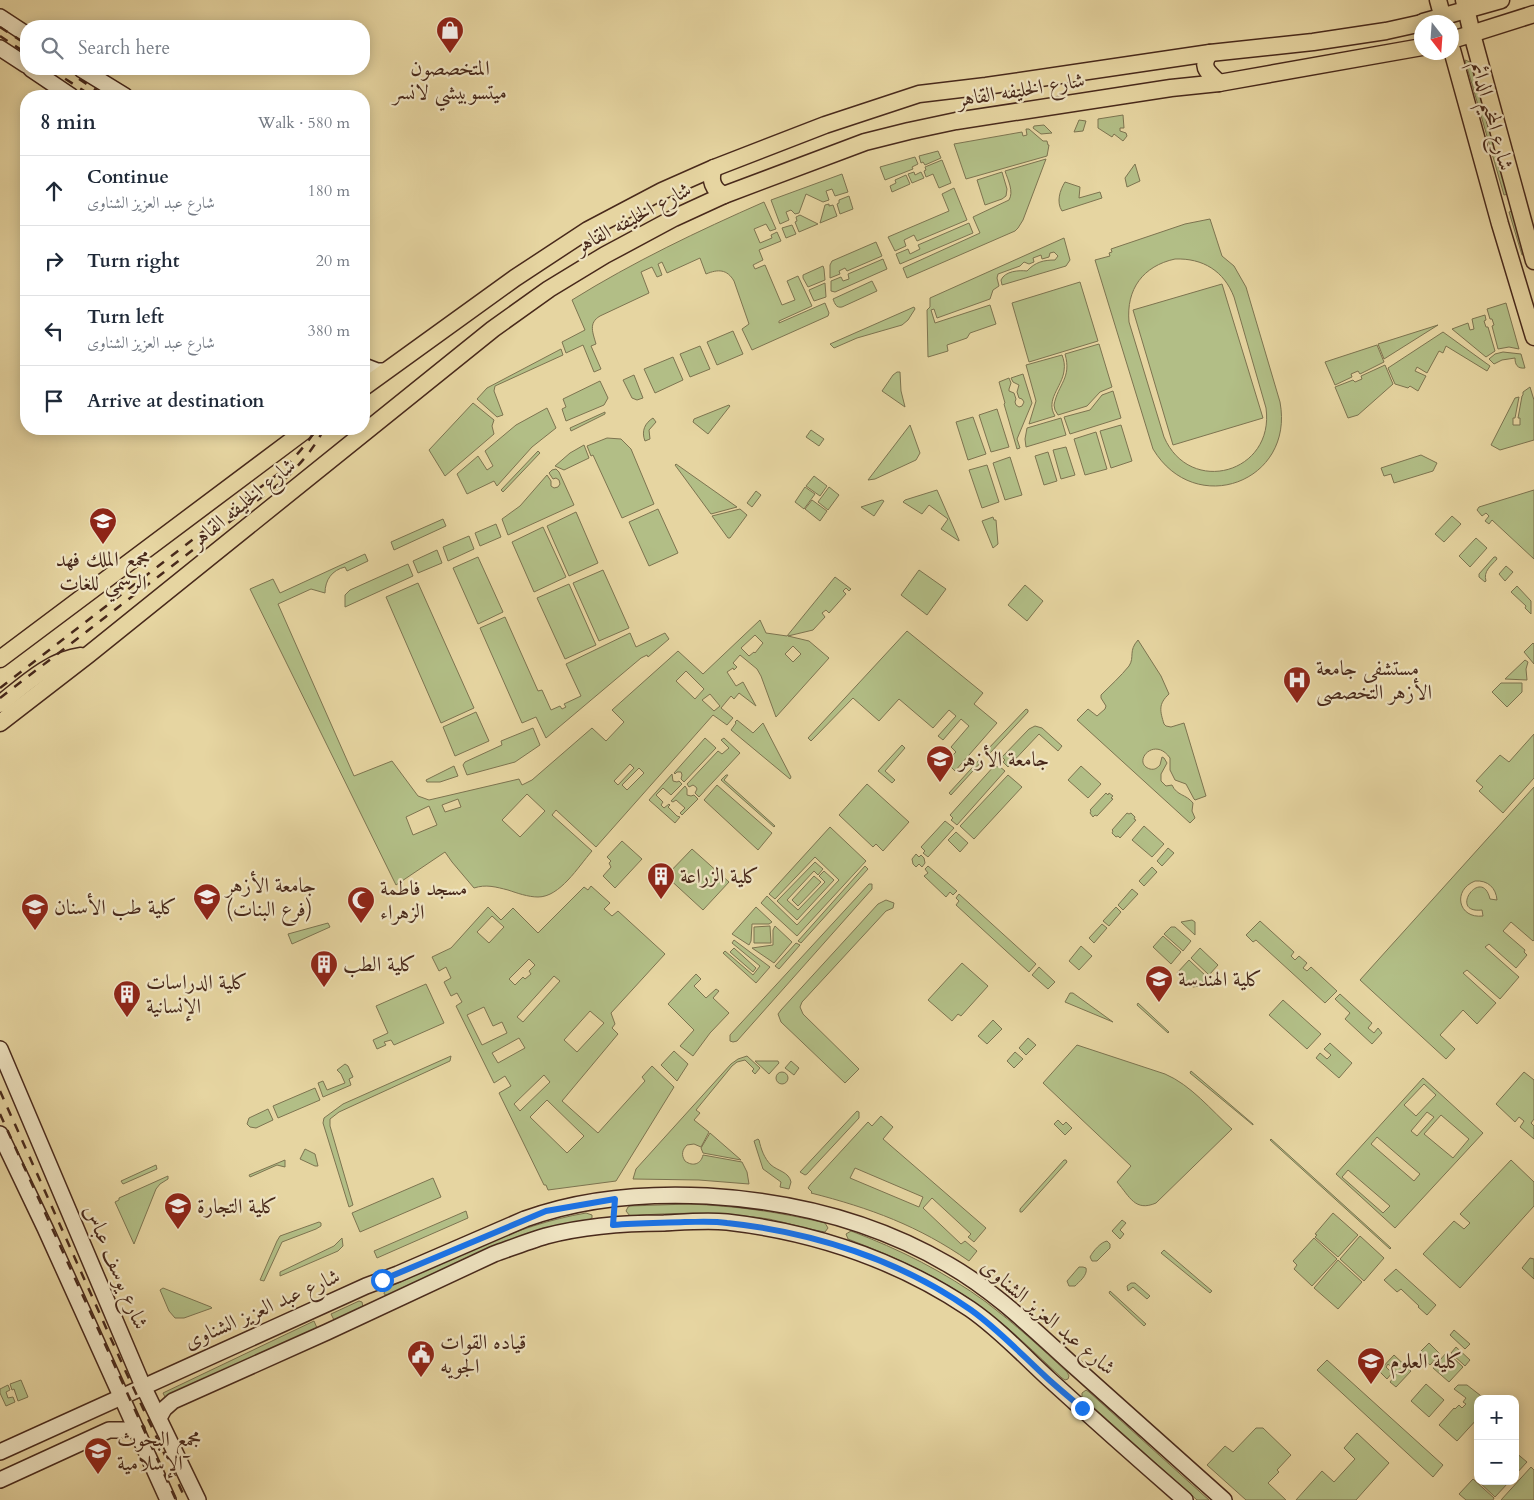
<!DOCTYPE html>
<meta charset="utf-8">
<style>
body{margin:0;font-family:Cardo,Amiri,serif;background:#f6f6f7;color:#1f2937}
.controls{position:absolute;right:15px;bottom:15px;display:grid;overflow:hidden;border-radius:10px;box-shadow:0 2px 12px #0003}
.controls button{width:45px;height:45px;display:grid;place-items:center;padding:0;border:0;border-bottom:1px solid #e0e1e3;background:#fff;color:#1f2937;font:25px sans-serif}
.compass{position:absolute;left:1414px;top:15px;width:45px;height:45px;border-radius:50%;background:#fff;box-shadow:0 2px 12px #0003;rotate:163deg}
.stop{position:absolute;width:15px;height:15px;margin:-11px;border:4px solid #1a73e8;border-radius:50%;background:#fff}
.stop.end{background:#1a73e8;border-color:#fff;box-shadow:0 1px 5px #0008}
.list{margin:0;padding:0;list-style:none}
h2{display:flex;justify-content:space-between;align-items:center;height:65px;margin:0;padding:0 20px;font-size:21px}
h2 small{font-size:16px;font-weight:400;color:#747a83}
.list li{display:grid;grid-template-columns:32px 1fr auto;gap:15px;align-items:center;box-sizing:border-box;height:70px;padding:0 20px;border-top:1px solid #e0e1e3}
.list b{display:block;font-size:19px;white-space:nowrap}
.list p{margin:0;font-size:16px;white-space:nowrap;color:#747a83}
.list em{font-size:16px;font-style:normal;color:#747a83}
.icon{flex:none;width:28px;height:28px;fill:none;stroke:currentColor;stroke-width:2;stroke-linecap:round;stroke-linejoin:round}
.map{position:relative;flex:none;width:1534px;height:1500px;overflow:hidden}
.search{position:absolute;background:#fff;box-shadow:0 2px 12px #0003;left:20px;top:20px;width:350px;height:55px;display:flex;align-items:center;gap:12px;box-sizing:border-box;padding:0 18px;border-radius:20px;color:#747a83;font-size:19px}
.panel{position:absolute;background:#fff;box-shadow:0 2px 12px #0003;left:20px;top:90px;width:350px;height:345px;border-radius:20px}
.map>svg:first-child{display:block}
.green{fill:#b2be86;stroke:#7d7450;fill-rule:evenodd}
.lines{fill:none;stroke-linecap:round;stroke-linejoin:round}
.secondary-casing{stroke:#48291b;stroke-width:18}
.primary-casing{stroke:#48291b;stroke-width:19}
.secondary{stroke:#efe4c2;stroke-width:15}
.primary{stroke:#e6d5a1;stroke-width:16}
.rail{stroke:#48291b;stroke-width:2.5;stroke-dasharray:9 9;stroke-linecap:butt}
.route{stroke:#1a73e8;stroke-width:6}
.labels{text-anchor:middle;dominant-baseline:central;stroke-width:4.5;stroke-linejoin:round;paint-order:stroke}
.poi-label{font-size:21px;fill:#48291b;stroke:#efe4c2;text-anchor:start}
.street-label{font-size:21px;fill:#48291b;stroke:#efe4c2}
</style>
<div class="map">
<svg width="1534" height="1500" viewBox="0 0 1534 1500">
<rect width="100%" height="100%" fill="#e6d5a1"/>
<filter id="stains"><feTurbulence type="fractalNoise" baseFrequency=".004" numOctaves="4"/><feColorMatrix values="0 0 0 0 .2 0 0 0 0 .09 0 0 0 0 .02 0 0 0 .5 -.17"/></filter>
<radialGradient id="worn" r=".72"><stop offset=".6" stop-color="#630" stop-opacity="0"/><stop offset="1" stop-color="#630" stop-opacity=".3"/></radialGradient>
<g class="green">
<polygon points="1465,60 1470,62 1508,194 1504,195"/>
<polygon points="1123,115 1124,128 1120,128 1120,131 1126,133 1127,136 1123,141 1114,134 1112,137 1098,128 1098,119"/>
<polygon points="1079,120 1086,121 1083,131 1074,132"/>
<polygon points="1044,125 1052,133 1041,134 1033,128 1034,126"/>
<polygon points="1026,129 1029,129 1043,141 1047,141 1048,145 1049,145 1047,156 966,179 954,144 1022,132 1023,136 1027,135"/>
<polygon points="938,151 941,158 925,165 923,162 921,163 919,156"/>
<polygon points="915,157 918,164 912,167 913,169 885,180 880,167"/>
<path d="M1046,159L1023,220L1018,228L1015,231L907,278L903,268L980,233L973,217L1009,200C1014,192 1008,180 1005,171Z"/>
<polygon points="942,160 951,183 939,188 933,174 926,177 924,171 926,170 925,167"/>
<polygon points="1135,164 1140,181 1127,187 1125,178"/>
<polygon points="914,172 915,175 921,172 924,178 912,183 908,174"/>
<polygon points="1002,172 1007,189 1006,196 1002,199 985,205 977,180"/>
<polygon points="842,174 848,192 835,196 832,189 826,191 829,200 823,202 806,194 799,213 795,214 791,210 786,212 789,220 780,224 771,200"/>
<polygon points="906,175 910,184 892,192 890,186 896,183 895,180"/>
<path d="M1065,182L1080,187L1079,198L1100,192L1102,198L1062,211C1056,202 1060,190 1065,182Z"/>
<polygon points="954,188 967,220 917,241 914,235 904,240 906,246 895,251 888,237 949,211 942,194"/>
<polygon points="849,196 853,209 840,214 837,204 839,203 839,200"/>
<path d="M764,202L776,229L770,231L766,224L754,229L760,243L772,238L771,235L777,232L781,241L759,250L763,260L753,265L755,269L765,265L782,305L795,300L787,281L798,276L812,306L779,321V323L825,303L829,313L828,316L752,350L742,329L749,324L734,281C727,269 718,269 706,274L700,258L667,273L662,262L658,264L662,275L657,277L652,267L641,272L649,293L600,316C588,323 593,333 596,344L591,346L601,369L594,372L583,345L566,353L562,342L585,330L572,300C633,262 698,231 764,202Z"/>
<polygon points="829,204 829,206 833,205 837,216 820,223 825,205"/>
<polygon points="1513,211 1526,254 1522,255 1509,212"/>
<polygon points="800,215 818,224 799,232 795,222 797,221 796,217"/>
<path d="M1210,219L1222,256L1234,266L1246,287L1280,402C1295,482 1195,519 1153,449L1095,260L1110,256L1109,253L1112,252L1111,249L1185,224ZM1175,259C1203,258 1224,271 1234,297L1266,408C1275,473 1190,497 1164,437L1129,322C1126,289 1143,266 1175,259Z"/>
<polygon points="969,223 973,233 900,264 896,254 908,249 910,254 920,249 918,245"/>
<polygon points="792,225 796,234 786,238 782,228"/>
<path d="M1064,238L1070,260L1066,266L1002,285L1001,280C1005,271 1019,270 1027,271C1035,262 1044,260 1055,260L1058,256L1054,252L1050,253L1049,257L1042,259L1041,255L1033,258L1034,262L1029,264L1024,262L1020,266L998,274L997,278L999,286L993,290L990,299L937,318L934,309L931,310L935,323L990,305L996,324L970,333L967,338L947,345L948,351L928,357L927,310L930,307V298Z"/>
<polygon points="876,242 882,256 847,271 845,268 839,271 840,274 830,278 830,265 832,261"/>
<polygon points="883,259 887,269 835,292 831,291 831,281 841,277 843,281 849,279 848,274"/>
<polygon points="823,266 824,269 825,280 808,287 803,278 803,275"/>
<path d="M872,281L877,291L842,307C836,308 835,304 833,299Z"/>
<polygon points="1080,282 1098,341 1029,362 1012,303"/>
<polygon points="825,283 826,297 814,301 809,290"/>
<polygon points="1222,284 1263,418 1173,445 1133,310"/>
<polygon points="1506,303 1519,349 1509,347 1498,349 1492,326 1494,325 1492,319 1490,319 1487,309"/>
<polygon points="914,307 915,309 908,320 902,325 857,338 834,348 830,344"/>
<polygon points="1485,315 1486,320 1484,321 1486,327 1488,327 1495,351 1486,357 1452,329 1468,323 1470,330 1474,329 1472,319"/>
<polygon points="1438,325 1384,359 1378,344"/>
<polygon points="733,331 743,354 717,365 707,342"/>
<polygon points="1443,332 1490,366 1487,371 1446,346 1443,353 1439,351 1427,373 1417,367 1415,371 1426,376 1418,391 1410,386 1408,388 1395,384 1388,368"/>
<path d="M1099,344L1112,387L1100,392L1087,406L1058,415L1055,410L1054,405C1058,384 1072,378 1065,354Z"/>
<polygon points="1377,345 1384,362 1360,374 1358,371 1351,374 1352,377 1335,385 1325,362"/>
<polygon points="700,346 710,369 690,377 680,354"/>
<polygon points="561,349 563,355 495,386 494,391 503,415 497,417 477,399 487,388"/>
<path d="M1503,352L1521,354L1525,368C1517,369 1515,364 1515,358L1502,360L1494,364L1489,359L1495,354Z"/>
<path d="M1062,355C1064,360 1065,365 1064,371C1062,387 1045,400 1055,416L1029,424L1036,401L1026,365Z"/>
<polygon points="673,357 683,380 655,393 644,369"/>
<polygon points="1385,365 1393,384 1358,415 1348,418 1335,387 1353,380 1355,382 1362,379 1361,376"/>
<polygon points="897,372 900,372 901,391 905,407 882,391 893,375"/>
<polygon points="1023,374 1032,403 1017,439 1020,448 1017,449 1004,404 1005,403 999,382 1009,378 1011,383 1009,389 1009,391 1014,393 1016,399 1015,402 1016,405 1019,407 1022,406 1024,402 1022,399 1019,398 1017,392 1019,385 1013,382 1011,378"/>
<polygon points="634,375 643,398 637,400 632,398 623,380"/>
<polygon points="600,381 608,398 604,405 566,421 562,409 566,407 563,399"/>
<polygon points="1530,387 1534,400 1534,440 1500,450 1491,445 1515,398 1519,397 1515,418 1513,418 1513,425 1520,425 1520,418 1518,418 1522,396 1523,395 1523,392"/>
<polygon points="1113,391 1121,418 1070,434 1064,417 1090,410 1102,395"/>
<polygon points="473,403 494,420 492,426 494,434 445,476 429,450"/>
<polygon points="729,405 730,406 708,434 693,422 694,419"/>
<polygon points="547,408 556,428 532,447 497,486 494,481 467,494 457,474 478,456 487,470 493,466 485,451 516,425"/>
<polygon points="997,409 1009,447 991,452 979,415"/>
<polygon points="605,412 605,414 571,431 570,428"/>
<polygon points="973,417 986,454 968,460 956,422"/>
<path d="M653,418L656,422L649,430L650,439L645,441C641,431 645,423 653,418Z"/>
<polygon points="1061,418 1066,435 1026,447 1025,439 1027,428"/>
<polygon points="910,425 920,453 916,460 875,479 868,480"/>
<polygon points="1121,425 1132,461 1111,468 1100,431"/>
<polygon points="811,430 824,439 819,446 806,437"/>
<polygon points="1096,432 1107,469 1085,475 1074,439"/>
<polygon points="607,438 621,439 631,449 654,504 622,518 593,455 591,456 587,446"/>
<polygon points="584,445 589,458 564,470 555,466 570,453"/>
<polygon points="1066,447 1075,475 1061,479 1053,450"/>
<polygon points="538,451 540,453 503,492 501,490"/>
<polygon points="1048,452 1057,481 1044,485 1035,456"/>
<polygon points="1421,455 1437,463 1433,471 1394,483 1391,474 1384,476 1381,468"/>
<polygon points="1010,457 1022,495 1005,500 993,463"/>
<polygon points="676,464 737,507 711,514 675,465"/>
<polygon points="987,465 999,502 982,508 969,470"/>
<polygon points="556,469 559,472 574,505 508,535 502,519 520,506 547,475 551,481 551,486 554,488 558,487 560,484 559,480 556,478 553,479 549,473 552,470"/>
<polygon points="814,476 827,486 820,496 806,486"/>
<polygon points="805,487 815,494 804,509 795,502"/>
<polygon points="829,487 839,495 828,510 818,502"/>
<polygon points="937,490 959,540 959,541 941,529 948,519 929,505 922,514 903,502 905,500"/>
<polygon points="1534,490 1534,559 1492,520 1489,524 1485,521 1489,516 1486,513 1482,516 1477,510 1479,507"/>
<polygon points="756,491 761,495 752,507 747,503"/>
<polygon points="812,500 827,511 820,521 805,509"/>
<polygon points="882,500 884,501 874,516 861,507"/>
<polygon points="658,509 678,553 649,566 629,522"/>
<polygon points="740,509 747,515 730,538 728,538 712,516"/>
<polygon points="576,512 598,563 569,576 547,526"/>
<polygon points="1452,516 1461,524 1444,542 1435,534"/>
<polygon points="993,517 994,520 996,520 998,544 993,548 982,521"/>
<polygon points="443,519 446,526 394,550 391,542"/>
<polygon points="496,524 501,537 480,546 475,533"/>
<polygon points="543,527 566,577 534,592 512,542"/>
<polygon points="469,536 474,549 448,561 443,547"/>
<polygon points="1476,538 1487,548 1470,567 1459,556"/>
<polygon points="437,550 442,563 418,573 413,561"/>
<path d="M365,554L368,561L347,571L345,567C332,570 325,580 325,593L311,589L278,604L354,776L392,761L418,796L429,800L519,779L522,785L532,780L592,728L606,741L624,722L612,710L678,651L703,674L760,620L766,633L787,636L835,577L851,589L849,591L846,588L843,591L846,594L829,613L826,610L822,613L825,617L813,630L788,636L809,641L829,658L776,717L761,676L757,669L740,655L733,663L737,667L734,670L733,668L727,672L736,686L743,682L756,706L739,693L734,699L731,696L721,708L733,718L727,725L713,715L596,847L556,810L552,815L592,851C578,867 560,897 538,897C528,897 517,893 508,890C496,887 486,884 474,888L452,862L445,852L396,885L250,589L273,579L280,593ZM755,635L763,643L755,653L754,652L749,656L741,648ZM793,646L801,654L793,662L785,654ZM686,671L704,689L695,699L676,681ZM710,694L720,706L714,711L702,700ZM630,764L634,768L618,785L614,781ZM639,768L644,773L627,790L622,785ZM527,794L545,811L520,837L502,820ZM458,799L461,807L445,812L442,805ZM429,806L437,825L413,835L406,817Z"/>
<polygon points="478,557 503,612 478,624 453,568"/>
<path d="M1494,557H1496L1497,559C1491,566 1483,571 1486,581L1485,582L1479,577V574Z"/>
<polygon points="408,564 413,576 345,607 345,595 350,590"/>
<polygon points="1506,566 1513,572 1505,581 1499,574"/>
<polygon points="603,570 629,628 599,641 573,583"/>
<polygon points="919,570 946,589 927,615 901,595"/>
<polygon points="418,583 474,708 441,723 386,597"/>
<polygon points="569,584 596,645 565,659 537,598"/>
<polygon points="1025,585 1043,601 1027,621 1008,605"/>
<polygon points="1517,586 1531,601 1531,614 1525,608 1526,606 1511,592"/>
<polygon points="505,617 538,691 542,690 551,710 560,706 562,709 566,707 564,704 581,696 566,664 630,633 636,647 665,633 669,639 648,657 647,655 641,658 546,738 536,717 522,723 480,628"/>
<polygon points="907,631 983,693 974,704 997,723 955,771 946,762 956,752 951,747 969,726 961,719 943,740 938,736 956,716 949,710 933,728 899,699 879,721 853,698 811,741 808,738"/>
<path d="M1138,640L1161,676L1169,694C1158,704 1160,711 1164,724L1166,726L1171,727L1184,723L1206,796L1195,800L1194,799L1186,784L1175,780L1170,770V758C1154,735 1131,763 1150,769C1155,770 1157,768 1160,765L1162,757L1164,758L1167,763L1161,774V781L1166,786L1172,785C1177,796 1186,794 1193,803L1192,811L1195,818L1190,823L1077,720L1088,709L1097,716L1105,709L1106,706L1101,698V695C1110,686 1121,676 1129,666C1135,657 1128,651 1138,640Z"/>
<polygon points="1533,643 1534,644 1534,664 1524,652"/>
<polygon points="1525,660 1528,662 1526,669 1527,680 1505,679"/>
<polygon points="1501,683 1522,683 1522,692 1507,707 1492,692"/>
<polygon points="1026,709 1028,710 1028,712 990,753 987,750"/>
<polygon points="476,712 489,741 455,756 443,727"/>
<polygon points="737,720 753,733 763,723 791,777 790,779 731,730 736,723 735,722"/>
<polygon points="1035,726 1042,728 1062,746 1058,751 1039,734 1008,767 1003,762 1005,760 1002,757 1029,729"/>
<polygon points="533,728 540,745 515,762 467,775 463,765 465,762 502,745 501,741"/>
<polygon points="1534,734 1534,778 1503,813 1479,791 1483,787 1476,781 1500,755 1509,762"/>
<polygon points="705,738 716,748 684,782 681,779 682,775 681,772 677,772 675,774 674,773"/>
<polygon points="724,738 740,753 699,797 695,793 697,789 696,787 693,785 689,787 687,784 718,751 722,754 729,748 721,740"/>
<polygon points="902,745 905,748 885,771 895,780 892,783 878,771"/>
<polygon points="981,758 983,760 951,795 949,793"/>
<polygon points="995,765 997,767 999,766 1005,771 957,825 951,820 953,818 950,815"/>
<polygon points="454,766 458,776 440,782 427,782 426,780"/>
<polygon points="1081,766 1101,784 1088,798 1068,780"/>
<polygon points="672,774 673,781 677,782 679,781 682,784 671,795 663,788 656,795 663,802 661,805 664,808 669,804 670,805 668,807 677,816 680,817 675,823 649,800"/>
<polygon points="726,775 728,775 724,780 775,826 774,827 721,780"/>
<polygon points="1008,775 1022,787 974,839 960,826"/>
<polygon points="867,784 909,822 883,851 876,844 873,847 839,815"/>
<polygon points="717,785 772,833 758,850 704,800"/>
<polygon points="685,786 687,789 687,795 691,796 694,795 698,799 682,815 680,813 685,808 676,800 673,802 671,801"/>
<path d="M1534,787V940L1533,941L1511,922L1503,931L1525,950L1524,952L1527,955L1516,968L1489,944L1485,947L1519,977L1500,999L1467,970L1463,973L1496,1003L1477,1024L1463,1010L1440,1035L1455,1049L1446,1059L1360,980ZM1475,881C1488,880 1496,888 1497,900L1490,899C1482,865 1447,914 1482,910L1483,916C1458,919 1452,890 1475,881Z"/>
<polygon points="1106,793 1108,795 1109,793 1113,796 1111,798 1113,799 1097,816 1095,815 1093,817 1090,813 1091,811 1090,810"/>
<polygon points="1127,813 1129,814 1131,813 1135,817 1134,819 1136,820 1120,838 1118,836 1116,837 1112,833 1113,831 1112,830"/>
<polygon points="945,821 954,828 928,857 923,853 925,851 921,847"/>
<polygon points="1144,826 1164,844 1152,857 1132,840"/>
<polygon points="830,827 866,861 797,936 761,903 767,896 797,925 839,880 815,857 775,899 769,894"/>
<polygon points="956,832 968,843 960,852 948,840"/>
<polygon points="622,841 642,859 615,888 603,876 611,867 609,863 611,861 607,857"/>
<polygon points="1168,848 1174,853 1162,866 1157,861"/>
<polygon points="692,849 729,882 703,910 666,876"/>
<polygon points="916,854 919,857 921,855 924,858 925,863 922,867 919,864 916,867 913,864 912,859"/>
<polygon points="815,862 823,869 818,875 814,871 787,900 798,910 825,882 819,876 824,871 834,880 797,920 777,901"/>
<polygon points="865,866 868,869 801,943 798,941"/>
<polygon points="928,866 957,891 953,895 950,892 946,897 924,876 928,873 925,869"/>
<polygon points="1152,867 1157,872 1144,886 1139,881"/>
<polygon points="814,876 821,882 798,906 792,900"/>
<polygon points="869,884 872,884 872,889 737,1041 733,1042 730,1041 730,1035"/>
<path d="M591,886L610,903L604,909L612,916L618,911L665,954L611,1013L615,1024L612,1028L618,1034L562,1101L598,1133L645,1081L642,1077L652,1066L674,1087L616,1181L548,1190L546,1185H544L499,1093L511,1086L505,1076L494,1083L456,1006L462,1002L457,993L451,996L444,982L451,978L446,967L439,971L432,957L451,948L488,907L501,920L513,908L538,933L584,887L588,890ZM492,916L504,927L489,943L477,932ZM529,959L535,965L529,971L531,974L525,979L523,977L515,985L509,979ZM554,976L560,981L523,1022L517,1017ZM484,1007L493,1026L502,1022L507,1033L482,1045L467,1015ZM590,1011L604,1023L577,1052L564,1040ZM519,1038L525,1048L498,1063L492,1053ZM544,1075L550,1082L520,1111L514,1104ZM547,1100L584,1136L567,1153L530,1117Z"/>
<polygon points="1132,889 1138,894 1123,910 1118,905"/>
<polygon points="959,894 1036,964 1029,972 956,905 959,901 956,898"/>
<polygon points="886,900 894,903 893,908 886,911 802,1002 800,1007 803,1014 859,1069 845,1083 781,1022 778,1014 781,1010 878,904"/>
<polygon points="756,907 772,922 769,924 752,924 751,941 749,945 732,934"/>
<polygon points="1116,907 1121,912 1109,926 1103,921"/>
<polygon points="1192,920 1195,922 1195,935 1181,922"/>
<polygon points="1260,921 1294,952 1291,956 1295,960 1299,956 1307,963 1303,968 1307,971 1311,967 1337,991 1325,1003 1256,940 1253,942 1246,935"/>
<polygon points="328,923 330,927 292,944 288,934"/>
<polygon points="1102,924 1107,928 1094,943 1089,938"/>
<polygon points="770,926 771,943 754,943 754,927"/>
<polygon points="775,926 792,942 774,963 752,948 773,945 773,930"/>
<polygon points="1171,927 1175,927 1191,941 1183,951 1164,934"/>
<polygon points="1163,936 1181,952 1171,964 1153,947"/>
<polygon points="734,940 770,967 756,983 723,953 725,951 753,975 760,966 732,943"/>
<polygon points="796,943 800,945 779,969 775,966"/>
<polygon points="1081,946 1092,956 1079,970 1069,961"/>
<polygon points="734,948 756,968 753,972 730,952"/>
<polygon points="1200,948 1218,965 1209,975 1191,958"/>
<polygon points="1189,960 1207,977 1199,986 1193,987 1177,973"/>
<polygon points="962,963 988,986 961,1016 958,1014 952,1021 928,1000"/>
<polygon points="1039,967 1055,982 1048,989 1032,975"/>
<polygon points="696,974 701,979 694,986 706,998 716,989 719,991 713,998 729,1013 710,1033 693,1056 680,1046 694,1030 668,1004"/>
<polygon points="426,984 444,1023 394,1045 391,1040 384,1042 386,1045 377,1049 373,1040 388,1033 376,1006"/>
<polygon points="1070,993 1073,993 1113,1022 1065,1002"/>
<polygon points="1340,994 1372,1023 1368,1028 1374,1033 1378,1028 1382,1033 1372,1044 1345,1019 1350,1013 1335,999"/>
<polygon points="1283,1000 1321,1034 1307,1049 1269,1015"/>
<polygon points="1138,1003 1169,1032 1168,1033 1137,1005"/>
<polygon points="993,1020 1002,1029 987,1044 978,1036"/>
<polygon points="1028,1038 1036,1045 1026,1055 1019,1048"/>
<polygon points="1330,1043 1352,1063 1339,1078 1316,1058 1320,1053 1327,1059 1331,1055 1324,1049"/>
<path d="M1077,1045L1165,1074C1191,1085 1211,1110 1232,1129L1156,1203C1135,1212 1130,1197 1117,1182L1131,1166L1043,1083Z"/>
<polygon points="674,1051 688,1064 677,1081 661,1065"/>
<polygon points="1015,1052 1023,1059 1014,1068 1007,1061"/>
<polygon points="451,1056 450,1061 339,1112 330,1119 330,1126 353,1205 349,1207 323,1123 324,1118 343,1104"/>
<path d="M747,1056L760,1068L755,1074L752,1071L754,1069L745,1060L737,1062L732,1066L696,1110L700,1113L694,1120L709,1132L701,1147L694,1144L687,1145C682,1150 681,1155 685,1161C693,1167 701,1164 703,1155L742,1162L747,1172L749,1184L699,1180L633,1179L636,1169L731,1064L738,1059Z"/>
<polygon points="755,1061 778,1061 779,1063 769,1074"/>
<polygon points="791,1061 799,1068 794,1075 785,1068"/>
<polygon points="345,1064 348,1066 353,1077 349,1079 351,1085 323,1097 318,1083 323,1081 327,1090 345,1083 341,1074 337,1070"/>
<polygon points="1191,1071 1253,1124 1253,1125 1190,1073"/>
<circle cx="782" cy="1078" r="6"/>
<polygon points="1524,1072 1534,1080 1534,1119 1531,1123 1534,1126 1534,1139 1520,1127 1524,1121 1519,1117 1515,1122 1496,1104"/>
<path d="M1423,1078L1483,1133L1395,1228L1336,1174ZM1424,1084L1436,1095L1416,1116L1404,1105ZM1427,1112L1434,1117L1417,1136L1411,1131ZM1441,1115L1469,1139L1453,1158L1424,1134ZM1377,1137L1420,1174L1414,1181L1371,1144ZM1348,1170L1390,1206L1383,1213L1342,1177Z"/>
<polygon points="315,1088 320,1100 278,1118 273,1106"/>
<polygon points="268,1109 273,1120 256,1128 250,1127 247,1124 249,1118"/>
<polygon points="857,1111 859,1112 859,1118 807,1174 805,1175 800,1172"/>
<path d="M881,1116L893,1127L883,1139L986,1228L974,1242L968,1237L971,1234L932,1198L923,1208L961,1244L965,1241L977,1251L969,1261C919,1226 870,1208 811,1193L812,1192L808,1188L810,1185L868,1122L872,1126ZM855,1168L923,1197L919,1207L850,1178Z"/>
<polygon points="1058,1120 1063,1125 1066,1122 1072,1128 1065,1135 1054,1124"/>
<polygon points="710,1133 741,1160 703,1153 701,1148"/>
<path d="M758,1139L759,1140C761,1149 764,1158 771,1165C778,1171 789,1172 791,1182L789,1189L780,1187L781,1182L763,1169L754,1141Z"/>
<polygon points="1271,1139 1391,1248 1390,1249 1270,1140"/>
<polygon points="305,1149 315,1154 318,1166 315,1166 300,1159"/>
<polygon points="285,1160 285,1167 277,1165 250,1177 249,1175"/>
<polygon points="1064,1160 1066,1160 1067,1162 1022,1212 1020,1212 1020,1209"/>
<polygon points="1511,1160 1534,1182 1534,1206 1460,1288 1423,1254 1454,1221 1464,1229 1470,1223 1460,1214"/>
<polygon points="156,1165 157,1169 123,1184 121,1181"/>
<polygon points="168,1176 168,1179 160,1184 156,1189 134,1244 115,1202 119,1200 119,1198"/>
<polygon points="433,1178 441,1197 360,1232 352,1213"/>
<path d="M689,1204C736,1206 780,1212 825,1223L828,1228L825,1232C806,1229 788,1223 769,1219C723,1212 676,1212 630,1216L626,1211L628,1207L630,1206Z"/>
<polygon points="466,1211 468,1218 377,1258 374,1251"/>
<path d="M586,1213L592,1215V1218L589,1220L388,1296L384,1294L385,1289C450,1260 515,1225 586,1213Z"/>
<polygon points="1333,1213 1358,1235 1338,1257 1315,1237 1317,1235 1315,1234"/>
<polygon points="1122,1220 1126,1223 1120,1230 1124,1234 1120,1239 1112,1231"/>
<polygon points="319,1222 321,1223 321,1226 316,1229 282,1242 264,1281 260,1280 277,1241 280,1236"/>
<path d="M851,1231C899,1249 945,1272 986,1302C1015,1324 1041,1348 1067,1372L1069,1376L1068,1379L1065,1380L1062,1378C1036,1354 1010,1328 981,1307C940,1277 895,1257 848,1239L846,1234Z"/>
<polygon points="1360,1236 1384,1258 1364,1281 1340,1259"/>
<polygon points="342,1238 343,1246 338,1251 280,1276 280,1272 334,1246"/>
<polygon points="1314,1238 1337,1259 1312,1286 1294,1269 1297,1265 1293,1261"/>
<path d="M1107,1241L1110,1244V1248L1097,1261H1092L1090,1257C1093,1251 1101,1242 1107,1241Z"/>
<polygon points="1164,1250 1212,1291 1210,1293 1161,1253"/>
<polygon points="1530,1258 1534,1259 1534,1279 1522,1268"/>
<polygon points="1338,1260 1362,1282 1338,1309 1314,1288"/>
<path d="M1079,1267H1083L1086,1268C1088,1275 1079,1282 1075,1286H1069L1067,1281Z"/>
<polygon points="1396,1269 1436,1305 1427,1315 1418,1307 1419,1306 1401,1289 1397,1292 1384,1280"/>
<polygon points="1131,1283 1135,1283 1150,1296 1147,1299 1133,1287 1128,1291 1127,1286"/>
<polygon points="163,1288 211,1307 212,1308 184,1318 175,1318 169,1311 160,1290"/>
<polygon points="1110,1291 1146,1324 1144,1326 1109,1293"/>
<polygon points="359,1301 362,1302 363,1307 334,1320 331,1314"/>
<polygon points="314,1321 317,1328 166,1399 163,1393"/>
<polygon points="1454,1330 1470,1344 1465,1349 1450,1335"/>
<polygon points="1429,1343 1440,1354 1430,1365 1418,1354"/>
<polygon points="1456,1347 1470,1360 1465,1366 1451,1353"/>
<polygon points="1447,1352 1463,1367 1449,1382 1433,1368"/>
<polygon points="1394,1355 1411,1371 1396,1387 1390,1382 1397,1373 1388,1364 1386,1367 1392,1373 1387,1379 1379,1371"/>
<polygon points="1327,1360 1443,1465 1433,1477 1317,1370"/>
<polygon points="21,1380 28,1397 18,1401 14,1389 12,1390 10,1384"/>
<polygon points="1426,1384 1444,1400 1429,1417 1411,1401"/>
<polygon points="8,1385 10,1390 6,1392 8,1398 13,1397 15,1402 6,1406 0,1393 0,1389"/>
<polygon points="1458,1385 1467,1385 1485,1399 1478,1399 1478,1418 1457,1441 1439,1425 1454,1408 1455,1409 1459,1405 1462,1408 1466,1404 1463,1402 1466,1398 1454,1389"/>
<polygon points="1086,1390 1089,1392 1209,1500 1197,1500 1082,1397 1082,1393"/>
<polygon points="1256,1428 1263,1428 1291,1455 1277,1470 1279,1472 1268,1483 1286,1500 1246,1500 1207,1465 1225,1446 1233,1452"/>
<polygon points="1357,1433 1389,1463 1356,1500 1296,1500 1322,1471 1334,1482 1355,1459 1344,1448"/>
<polygon points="1515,1452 1527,1462 1515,1475"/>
<polygon points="1531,1467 1534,1470 1534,1500 1501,1500"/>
<polygon points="1473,1479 1494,1498 1493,1500 1466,1500 1459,1494"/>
<polygon points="1478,1481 1507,1481 1508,1483 1495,1497"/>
</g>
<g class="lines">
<g class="secondary-casing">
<g id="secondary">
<polyline points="0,17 26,34"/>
<polyline points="0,48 26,65"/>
<polyline points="31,69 71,96"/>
<polyline points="81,69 125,96"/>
<polyline points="364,366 377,371 385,371"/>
<polyline points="0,1049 143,1386 198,1500"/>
<polyline points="0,1134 45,1228 168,1500"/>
<path d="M159,1418L164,1409L173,1401L327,1332L494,1254C511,1248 529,1241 546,1236C584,1226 625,1223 664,1223C684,1222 706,1220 727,1222C813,1232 897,1260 970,1309C999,1329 1023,1355 1049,1379C1094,1420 1139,1460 1185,1500"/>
<path d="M0,1452L366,1286L398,1274L525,1219C583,1198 647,1193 707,1196C792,1201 876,1222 949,1265C996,1292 1034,1330 1074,1366C1124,1411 1174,1455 1224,1500"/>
<polyline points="0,1480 109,1430 137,1430"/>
</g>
</g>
<g class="primary-casing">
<g id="primary">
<polyline points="1438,0 1444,22"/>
<polyline points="1464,0 1472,34 1534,261"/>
<polyline points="1423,22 1501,0"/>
<polyline points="1452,40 1534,14"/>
<polyline points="1452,50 1500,224 1534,337"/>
<path d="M1210,53C1199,67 1209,73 1219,83"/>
<path d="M714,168C709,180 713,190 724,195"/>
<polyline points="364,387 515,278 588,230 662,191 714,168 825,125 919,94 986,86 1210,53 1313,42 1386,31 1422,23"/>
<polyline points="0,659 307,429"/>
<path d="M0,704C24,685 50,660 81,656"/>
<polyline points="0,723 88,655 493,329 549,289 605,255 674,218 724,195 865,142 909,131 956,121 1171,88 1219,83 1422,47"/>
</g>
</g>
<use href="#secondary" class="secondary"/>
<use href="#primary" class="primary"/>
<g class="rail">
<polyline points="0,27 26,44"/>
<polyline points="0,36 26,53"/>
<polyline points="50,69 92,96"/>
<polyline points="64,69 105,96"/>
<path d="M0,688L279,473C293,459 306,446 316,429"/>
<path d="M0,698L284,480C301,463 313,450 324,429"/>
<polyline points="0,1091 125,1370 186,1500"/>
<polyline points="0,1114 176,1500"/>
</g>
</g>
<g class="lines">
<path class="route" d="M382,1280L546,1211L615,1199L613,1225C637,1223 661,1223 685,1222C699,1222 713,1221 727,1223C813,1232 900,1260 971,1310C999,1330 1022,1355 1047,1378C1058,1388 1070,1398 1082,1408"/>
</g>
<defs>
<g id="shop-pin" transform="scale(1.4375)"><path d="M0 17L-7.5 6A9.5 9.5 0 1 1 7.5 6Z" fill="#8f2418" stroke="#efe4c2"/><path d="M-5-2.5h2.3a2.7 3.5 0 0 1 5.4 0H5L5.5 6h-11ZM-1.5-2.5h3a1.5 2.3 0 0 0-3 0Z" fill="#fff"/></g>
<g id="school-pin" transform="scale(1.4375)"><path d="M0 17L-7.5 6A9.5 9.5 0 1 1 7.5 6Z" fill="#8f2418" stroke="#efe4c2"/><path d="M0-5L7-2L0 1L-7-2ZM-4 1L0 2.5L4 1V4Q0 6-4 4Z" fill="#fff"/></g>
<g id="hospital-pin" transform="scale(1.4375)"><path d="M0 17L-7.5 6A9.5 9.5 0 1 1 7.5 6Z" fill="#8f2418" stroke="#efe4c2"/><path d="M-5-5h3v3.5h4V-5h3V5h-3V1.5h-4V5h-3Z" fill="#fff"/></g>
<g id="university-pin" transform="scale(1.4375)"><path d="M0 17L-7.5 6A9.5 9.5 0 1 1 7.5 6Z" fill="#8f2418" stroke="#efe4c2"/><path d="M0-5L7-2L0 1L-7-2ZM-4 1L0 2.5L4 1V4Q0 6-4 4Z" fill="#fff"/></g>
<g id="building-pin" transform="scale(1.4375)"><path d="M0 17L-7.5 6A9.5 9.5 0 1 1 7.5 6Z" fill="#8f2418" stroke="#efe4c2"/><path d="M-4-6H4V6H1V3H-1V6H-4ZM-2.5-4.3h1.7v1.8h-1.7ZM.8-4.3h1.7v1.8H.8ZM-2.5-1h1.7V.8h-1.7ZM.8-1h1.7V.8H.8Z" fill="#fff"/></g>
<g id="mosque-pin" transform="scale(1.4375)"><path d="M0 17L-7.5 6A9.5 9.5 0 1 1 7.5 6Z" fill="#8f2418" stroke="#efe4c2"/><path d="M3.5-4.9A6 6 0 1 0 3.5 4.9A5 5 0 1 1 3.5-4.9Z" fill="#fff"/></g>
<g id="civic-pin" transform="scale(1.4375)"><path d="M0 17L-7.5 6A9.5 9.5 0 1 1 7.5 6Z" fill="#8f2418" stroke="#efe4c2"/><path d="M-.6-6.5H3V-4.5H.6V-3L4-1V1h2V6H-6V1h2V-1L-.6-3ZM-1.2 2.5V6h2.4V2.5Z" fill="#fff"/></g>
</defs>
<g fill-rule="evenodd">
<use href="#shop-pin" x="450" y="30"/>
<use href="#school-pin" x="103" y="521"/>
<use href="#hospital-pin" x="1297" y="680"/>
<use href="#university-pin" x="940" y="759"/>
<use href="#building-pin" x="661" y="876"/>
<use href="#university-pin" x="207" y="897"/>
<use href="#mosque-pin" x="361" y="900"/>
<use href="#university-pin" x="35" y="907"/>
<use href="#building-pin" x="324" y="964"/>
<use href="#university-pin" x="1159" y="979"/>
<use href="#building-pin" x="127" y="994"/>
<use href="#university-pin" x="178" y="1206"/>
<use href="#civic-pin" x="421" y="1354"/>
<use href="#university-pin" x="1371" y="1361"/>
<use href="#university-pin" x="98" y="1451"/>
</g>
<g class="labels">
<g class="poi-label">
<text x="450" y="68" text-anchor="middle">المتخصصون<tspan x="450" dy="24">ميتسوبيشي لانسر</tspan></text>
<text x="103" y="559" text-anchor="middle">مجمع الملك فهد<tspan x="103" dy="24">الرسمي للغات</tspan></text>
<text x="1316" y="668">مستشفى جامعة<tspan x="1316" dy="24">الأزهر التخصصى</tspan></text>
<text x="959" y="759">جامعة الأزهر</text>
<text x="680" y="876">كلية الزراعة</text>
<text x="226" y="885">جامعة الأزهر<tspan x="226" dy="24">(فرع البنات)</tspan></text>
<text x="380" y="888">مسجد فاطمة<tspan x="380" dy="24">الزهراء</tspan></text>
<text x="54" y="907">كلية طب الأسنان</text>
<text x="343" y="964">كلية الطب</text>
<text x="1178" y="979">كلية الهندسة</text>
<text x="146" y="982">كلية الدراسات<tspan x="146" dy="24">الإنسانية</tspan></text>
<text x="197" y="1206">كلية التجارة</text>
<text x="440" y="1342">قياده القوات<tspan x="440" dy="24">الجويه</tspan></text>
<text x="1390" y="1361">كلية العلوم</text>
<text x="117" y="1439">مجمع البحوث<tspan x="117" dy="24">الإسلامية</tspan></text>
</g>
<g class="street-label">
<text transform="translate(1021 90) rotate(-9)">شارع الخليفه القاهر</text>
<text transform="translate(1492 116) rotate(75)">شارع المخيم الدائم</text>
<text transform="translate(633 218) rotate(-28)">شارع الخليفه القاهر</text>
<text transform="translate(243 503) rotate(-39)">شارع الخليفه القاهر</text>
<text transform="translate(116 1267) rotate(67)">شارع يوسف عباس</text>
<text transform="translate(262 1309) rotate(-24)">شارع عبد العزيز الشناوى</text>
<text transform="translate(1048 1317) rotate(40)">شارع عبد العزيز الشناوى</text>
</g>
</g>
<rect width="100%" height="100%" filter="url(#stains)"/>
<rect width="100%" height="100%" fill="url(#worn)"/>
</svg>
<div class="controls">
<button>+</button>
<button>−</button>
</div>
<svg class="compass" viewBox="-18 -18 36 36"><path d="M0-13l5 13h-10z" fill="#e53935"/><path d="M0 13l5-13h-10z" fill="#747a83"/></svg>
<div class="stop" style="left:382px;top:1280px"></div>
<div class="stop end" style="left:1082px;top:1408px"></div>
<div class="search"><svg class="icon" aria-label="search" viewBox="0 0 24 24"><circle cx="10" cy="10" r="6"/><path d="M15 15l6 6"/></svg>Search here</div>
<section class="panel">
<h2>8 min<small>Walk · 580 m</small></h2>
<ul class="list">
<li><svg class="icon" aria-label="ahead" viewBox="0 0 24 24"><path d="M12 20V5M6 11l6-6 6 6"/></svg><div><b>Continue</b><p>شارع عبد العزيز الشناوى</p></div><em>180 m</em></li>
<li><svg class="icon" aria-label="right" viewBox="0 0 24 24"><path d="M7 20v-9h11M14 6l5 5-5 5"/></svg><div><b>Turn right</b></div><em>20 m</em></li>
<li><svg class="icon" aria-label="left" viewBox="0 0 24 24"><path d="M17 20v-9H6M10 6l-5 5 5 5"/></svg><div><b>Turn left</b><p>شارع عبد العزيز الشناوى</p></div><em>380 m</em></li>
<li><svg class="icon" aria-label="arrive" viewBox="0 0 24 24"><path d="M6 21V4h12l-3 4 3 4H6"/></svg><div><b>Arrive at destination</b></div></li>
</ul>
</section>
</div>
